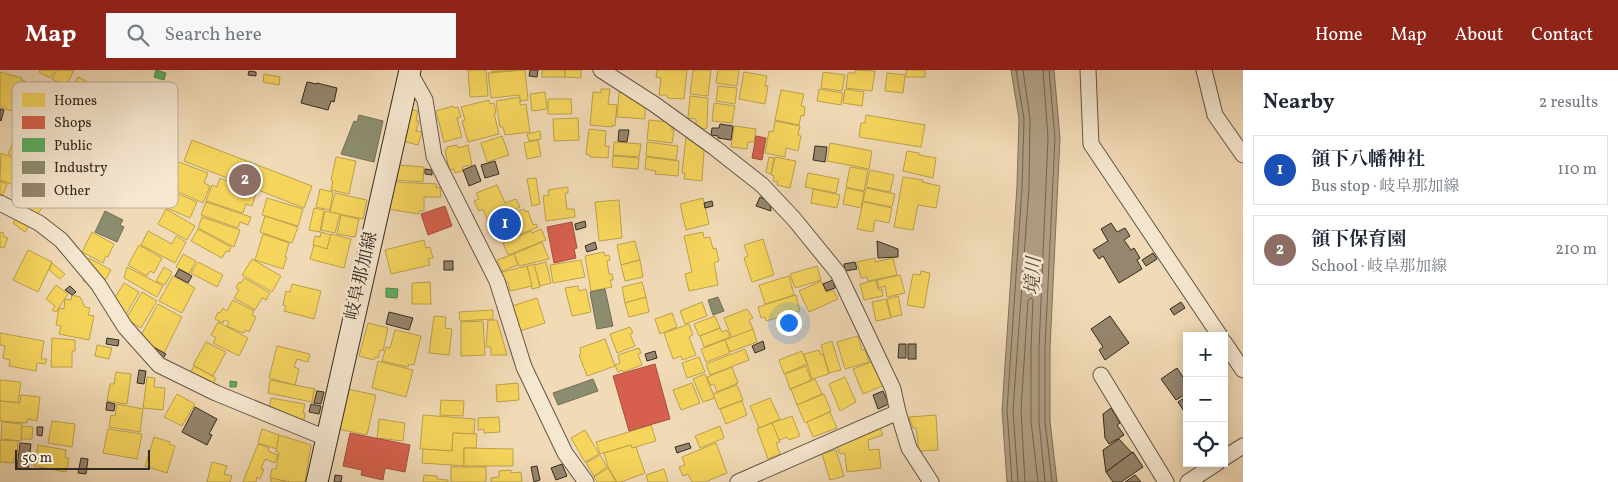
<!DOCTYPE html>
<meta charset="utf-8">
<style>
body{margin:0;font-family:Vollkorn,"Noto Serif JP",serif;background:#f6f6f7;color:#1f2937}
.controls{position:absolute;right:15px;bottom:15px;display:grid;overflow:hidden;border-radius:0px;box-shadow:0 2px 12px #0003}
.controls button{width:45px;height:45px;display:grid;place-items:center;padding:0;border:0;border-bottom:1px solid #e0e1e3;background:#fff;color:#1f2937;font:25px sans-serif}
.scale{position:absolute;left:15px;bottom:12px;width:135px;box-sizing:border-box;padding-left:5px;border:2px solid #342a20;border-top:0;font-size:14px;line-height:18px;white-space:nowrap;color:#342a20;-webkit-text-stroke:4px #f6e7d0;paint-order:stroke}
.you{position:absolute;left:788px;top:252px;width:18px;height:18px;margin:-12px;border:4px solid #fff;border-radius:50%;background:#1a73e8;box-shadow:0 0 0 8px #1a73e833}
.badge{display:grid;place-items:center;width:32px;height:32px;border-radius:50%;background:#8f2418;color:#fff;font-size:16px;font-weight:700}
.pin{position:absolute;translate:-50% -50%;border:2px solid #fff;box-shadow:0 1px 5px #0006}
.list{margin:0;padding:0;list-style:none}
h2{display:flex;justify-content:space-between;align-items:center;height:65px;margin:0;padding:0 20px;font-size:21px}
h2 small{font-size:16px;font-weight:400;color:#747a83}
.list li{display:grid;grid-template-columns:32px 1fr auto;gap:15px;align-items:center;box-sizing:border-box;height:70px;margin:0 10px 10px;padding:0 10px;border:1px solid #e0e1e3;border-radius:0px}
.list b{display:block;font-size:19px;white-space:nowrap}
.list p{margin:0;font-size:16px;white-space:nowrap;color:#747a83}
.list em{font-size:16px;font-style:normal;color:#747a83}
.icon{flex:none;width:28px;height:28px;fill:none;stroke:currentColor;stroke-width:2;stroke-linecap:round;stroke-linejoin:round}
.map{position:relative;flex:none;width:1243px;height:412px;overflow:hidden}
header{display:flex;align-items:center;gap:30px;box-sizing:border-box;height:70px;padding:0 25px;background:#8f2418;color:#fff}
header strong{font-size:24px}
nav{display:flex;gap:28px;margin-inline-start:auto;font-size:18px}
.search{width:350px;height:45px;background:#f6f6f7;display:flex;align-items:center;gap:12px;box-sizing:border-box;padding:0 18px;border-radius:0px;color:#747a83;font-size:19px}
main{display:flex}
aside{flex:1;background:#fff}
.map>svg:first-child{display:block}
.water{fill:#b19e83;stroke:#7f705b}
.homes{fill:#f6d55c;stroke:#bca24a}
.shops{fill:#d6604d;stroke:#a55040}
.public{fill:#5aae61;stroke:#4f864e}
.industry{fill:#8c8c6e;stroke:#726f57}
.lines{fill:none;stroke-linecap:round;stroke-linejoin:round}
.shore{stroke:#726452;stroke-width:1}
.building{fill:#96866e;stroke:#342a20}
.minor-casing{stroke:#635646;stroke-width:17}
.secondary-casing{stroke:#342a20;stroke-width:23}
.minor{stroke:#f6e7d0;stroke-width:15}
.secondary{stroke:#f6e7d0;stroke-width:21}
.labels{text-anchor:middle;dominant-baseline:central;stroke-width:5;stroke-linejoin:round;paint-order:stroke}
.street-label{font-size:18px;fill:#342a20;stroke:#f6e7d0}
.water-label{font-size:19px;font-style:italic;fill:#5a4d3e;stroke:#f6e7d0}
.key{fill:#f6e7d0;stroke:#bcae9b;stroke-width:1}
.key-label{font-size:14px;fill:#342a20}
</style>
<header>
<strong>Map</strong>
<div class="search"><svg class="icon" aria-label="search" viewBox="0 0 24 24"><circle cx="10" cy="10" r="6"/><path d="M15 15l6 6"/></svg>Search here</div>
<nav><a>Home</a><a>Map</a><a>About</a><a>Contact</a></nav>
</header>
<main>
<div class="map">
<svg width="1243" height="412" viewBox="0 0 1243 412">
<rect width="100%" height="100%" fill="#f1dab6"/>
<filter id="stains"><feTurbulence type="fractalNoise" baseFrequency=".004" numOctaves="4"/><feColorMatrix values="0 0 0 0 .2 0 0 0 0 .09 0 0 0 0 .02 0 0 0 .5 -.17"/></filter>
<radialGradient id="worn" r=".72"><stop offset=".6" stop-color="#630" stop-opacity="0"/><stop offset="1" stop-color="#630" stop-opacity=".3"/></radialGradient>
<polygon class="water" points="1011,0 1054,0 1060,68 1050,278 1050,351 1057,412 1007,412 1002,340 1017,116 1019,49"/>
<g class="homes">
<polygon points="40,0 55,0 50,8 39,2"/>
<polygon points="57,0 74,0 66,16 52,9"/>
<polygon points="468,0 486,0 488,26 470,27"/>
<polygon points="492,0 516,0 492,2"/>
<polygon points="525,0 528,30 520,31 519,25 491,28 488,3"/>
<rect x="542" y="0" width="23" height="7"/>
<polygon points="565,0 581,0 581,8 565,7"/>
<polygon points="657,0 687,0 684,29 667,28 667,25 659,25 661,8 656,7"/>
<polygon points="693,0 711,0 708,26 690,24"/>
<polygon points="718,0 739,0 737,16 716,13"/>
<polygon points="855,0 875,1 872,21 846,18 848,3 855,3"/>
<rect x="906" y="0" width="19" height="7"/>
<polygon points="0,2 22,8 21,10 25,11 22,22 18,21 12,41 0,37"/>
<polygon points="744,2 767,6 765,16 768,16 765,34 739,29"/>
<polygon points="823,2 845,5 842,21 821,18"/>
<polygon points="887,3 905,5 903,23 885,21"/>
<polygon points="264,4 280,7 279,15 263,12"/>
<polygon points="78,7 96,16 82,43 64,35"/>
<polygon points="718,16 737,18 735,34 716,31"/>
<polygon points="601,19 610,19 608,34 617,35 615,56 612,55 612,57 590,55 593,22 601,23"/>
<polygon points="819,19 843,23 841,35 817,31"/>
<polygon points="845,19 864,22 862,36 843,33"/>
<polygon points="781,20 804,24 801,36 805,37 804,46 801,45 799,55 775,50"/>
<polygon points="545,22 547,39 532,41 530,24"/>
<polygon points="619,22 630,23 630,29 641,30 645,34 645,49 617,47"/>
<polygon points="690,26 708,28 707,58 703,59 696,54 696,49 688,48"/>
<polygon points="520,27 520,35 526,34 530,62 505,65 503,57 500,57 496,31"/>
<polygon points="548,29 571,29 572,44 548,44"/>
<polygon points="489,30 490,34 494,33 496,43 494,43 499,64 468,72 462,51 465,50 461,37"/>
<polygon points="714,33 735,36 732,53 712,51"/>
<polygon points="453,36 454,38 458,37 461,47 457,48 462,67 444,72 436,41"/>
<polygon points="409,39 418,41 416,51 419,51 416,61 422,62 418,75 402,71"/>
<polygon points="866,45 925,55 921,77 859,67 861,53 865,53"/>
<polygon points="23,47 38,53 23,90 8,84"/>
<polygon points="578,48 579,70 554,71 553,49"/>
<polygon points="649,50 669,52 669,55 672,56 672,60 674,60 672,73 647,70"/>
<polygon points="775,51 800,56 798,65 801,66 798,81 786,78 785,87 765,83 769,61 773,62"/>
<polygon points="734,56 756,59 754,72 748,72 747,79 731,77"/>
<polygon points="589,59 606,61 605,76 609,76 608,88 590,87 590,85 586,84"/>
<polygon points="540,61 541,69 529,71 527,64"/>
<polygon points="502,66 509,85 487,92 481,73"/>
<polygon points="686,67 704,80 702,111 684,109 685,103 682,103"/>
<polygon points="192,70 312,116 304,138 184,91"/>
<polygon points="538,70 541,86 527,89 524,73"/>
<polygon points="614,72 641,74 639,87 613,85"/>
<polygon points="647,72 678,76 676,90 646,86"/>
<polygon points="830,73 872,81 869,99 827,91"/>
<polygon points="457,75 458,78 468,75 472,95 462,97 463,101 455,103 454,99 449,100 445,80 447,80 447,77"/>
<polygon points="907,81 919,83 919,85 936,88 933,108 903,101"/>
<polygon points="1,83 25,92 16,116 0,110"/>
<polygon points="613,86 639,88 638,99 612,97"/>
<polygon points="336,87 356,91 349,124 331,120 333,111 331,110"/>
<polygon points="646,87 679,91 678,106 655,104 656,101 645,99"/>
<polygon points="769,87 774,88 771,104 766,102"/>
<polygon points="775,87 796,91 790,118 777,115 778,112 773,111 774,106 771,105"/>
<polygon points="179,92 208,103 204,113 210,116 203,133 166,116"/>
<polygon points="397,95 424,97 423,112 396,110"/>
<polygon points="850,97 868,100 864,121 846,117"/>
<polygon points="870,100 894,105 890,122 866,117"/>
<polygon points="808,103 839,109 836,123 805,117"/>
<polygon points="903,107 923,110 922,112 940,116 936,138 918,135 913,160 894,157"/>
<polygon points="220,108 256,123 252,136 246,134 243,143 206,131 212,115 217,117"/>
<polygon points="536,108 540,134 532,136 527,109"/>
<polygon points="0,111 7,114 0,132"/>
<polygon points="392,112 437,114 436,118 440,117 441,127 424,127 424,141 419,141 419,144 387,139"/>
<polygon points="42,115 62,124 55,138 36,129"/>
<polygon points="497,115 505,133 516,129 520,137 488,152 483,139 479,141 474,131 479,129 476,123"/>
<polygon points="568,117 568,123 565,123 567,139 574,139 575,147 546,151 543,126 549,125 548,120"/>
<polygon points="846,118 864,122 861,138 843,134"/>
<polygon points="866,118 895,124 892,137 863,131"/>
<polygon points="167,119 197,132 190,148 160,135"/>
<polygon points="320,119 333,122 330,140 316,137"/>
<polygon points="813,119 840,125 837,138 811,133"/>
<polygon points="335,123 367,130 363,149 330,142"/>
<polygon points="31,126 44,135 25,162 13,153"/>
<polygon points="267,128 303,139 298,156 262,145"/>
<polygon points="703,128 709,154 686,160 680,134"/>
<polygon points="619,130 622,168 599,171 595,132"/>
<polygon points="206,132 251,147 248,155 240,152 238,158 201,145"/>
<polygon points="863,132 892,138 889,153 875,150 873,162 857,159"/>
<polygon points="314,138 324,140 320,162 309,160"/>
<polygon points="166,139 195,156 187,170 158,154"/>
<polygon points="524,139 525,142 528,141 533,155 536,154 538,157 505,171 497,149"/>
<polygon points="325,141 340,144 335,163 321,160"/>
<polygon points="341,145 359,149 355,167 337,164"/>
<polygon points="265,146 298,157 292,173 260,162"/>
<polygon points="202,147 240,160 234,177 198,158"/>
<polygon points="198,159 231,177 229,182 226,181 222,188 191,171"/>
<polygon points="541,159 546,170 508,185 503,173 531,161 532,163"/>
<polygon points="148,161 172,174 176,166 186,172 175,193 141,175"/>
<polygon points="0,162 4,163 3,166 8,168 4,178 0,177"/>
<polygon points="92,162 114,174 108,187 106,186 103,193 82,182"/>
<polygon points="321,162 331,165 327,179 313,175 315,166 320,167"/>
<polygon points="703,162 704,168 710,167 713,179 716,178 719,191 714,193 718,215 689,221 685,204 692,202 684,166"/>
<polygon points="263,164 289,173 285,187 287,187 283,199 255,190"/>
<polygon points="331,164 351,169 344,198 310,189 314,175 327,179"/>
<polygon points="763,169 774,205 752,212 744,188 748,186 744,175"/>
<polygon points="424,170 426,178 430,177 433,188 428,189 430,195 391,204 385,180"/>
<polygon points="635,171 640,190 621,195 617,175"/>
<polygon points="542,172 549,189 519,196 514,184"/>
<polygon points="139,175 162,188 154,203 150,201 147,206 128,195"/>
<polygon points="28,180 52,192 38,222 13,210"/>
<polygon points="604,182 605,186 609,185 610,190 607,191 609,204 612,204 613,210 610,210 612,217 591,221 585,186"/>
<polygon points="183,184 196,191 189,204 176,197"/>
<polygon points="514,184 518,195 502,201 497,190"/>
<polygon points="89,188 111,200 102,216 90,214 83,211 85,207 80,205"/>
<polygon points="875,188 875,192 893,188 897,205 868,211 867,207 861,208 857,192"/>
<polygon points="252,189 281,206 272,222 242,205"/>
<polygon points="581,190 585,207 553,213 550,195"/>
<polygon points="640,190 643,207 625,211 621,195"/>
<polygon points="198,192 223,205 217,217 191,203"/>
<polygon points="546,192 551,213 540,216 534,195"/>
<polygon points="52,193 65,204 60,209 49,200"/>
<polygon points="534,194 540,217 532,219 527,196"/>
<polygon points="527,196 532,216 510,221 508,212 505,212 502,202"/>
<polygon points="817,196 821,210 795,218 790,204"/>
<polygon points="127,197 163,216 157,227 124,208"/>
<polygon points="164,197 172,202 165,215 156,211"/>
<polygon points="921,201 930,203 924,238 907,235 913,204 920,205"/>
<polygon points="900,205 905,223 887,227 885,216 879,218 877,210"/>
<polygon points="173,206 195,218 182,243 159,231"/>
<polygon points="789,206 794,225 765,234 759,215"/>
<polygon points="244,208 270,223 266,230 262,228 255,240 234,228 239,220 236,218 239,212 241,213"/>
<polygon points="876,210 878,220 882,219 883,226 864,230 860,214"/>
<polygon points="821,211 827,222 833,220 838,229 809,242 799,221"/>
<polygon points="430,212 431,234 412,234 412,213"/>
<polygon points="642,212 646,227 625,233 622,217"/>
<polygon points="124,213 139,222 124,248 111,234"/>
<polygon points="292,214 321,221 314,249 284,241 286,236 283,235 286,221 290,222"/>
<polygon points="56,215 68,224 56,242 52,240 55,236 46,229"/>
<polygon points="578,216 579,221 586,219 591,242 572,246 565,218"/>
<polygon points="142,222 157,231 141,258 126,249"/>
<polygon points="72,225 80,227 85,237 90,238 88,245 94,246 89,270 59,264 61,256 56,255 59,238 64,239 65,229 71,230"/>
<polygon points="796,225 800,241 766,251 765,247 761,248 758,237"/>
<polygon points="898,226 902,245 891,247 887,229"/>
<polygon points="646,227 649,242 629,247 625,233"/>
<polygon points="537,228 545,253 520,261 512,236"/>
<polygon points="886,229 891,248 876,251 872,232"/>
<polygon points="233,230 254,241 252,245 256,247 249,262 245,260 244,263 238,261 227,256 229,252 224,250 223,253 215,249 218,242 220,243 223,238 227,241"/>
<polygon points="702,232 707,246 685,254 680,241"/>
<polygon points="158,234 182,247 164,283 139,269"/>
<polygon points="747,239 753,248 749,250 753,259 732,268 724,248"/>
<polygon points="493,240 493,249 460,251 459,242"/>
<polygon points="672,243 677,257 660,264 655,249"/>
<polygon points="434,246 446,247 445,258 452,259 449,285 429,283"/>
<polygon points="715,246 720,258 699,266 694,254"/>
<polygon points="488,250 497,250 507,285 491,285 491,277 486,277"/>
<polygon points="483,251 485,285 461,286 461,252"/>
<polygon points="218,252 248,268 239,286 213,273 216,268 211,265"/>
<polygon points="368,253 388,258 383,281 380,280 378,288 375,287 374,290 359,286"/>
<polygon points="689,254 693,265 689,267 696,285 682,290 681,286 673,289 664,263"/>
<polygon points="630,257 633,263 630,264 635,276 617,283 610,264"/>
<polygon points="720,258 722,262 727,260 730,267 704,277 700,266"/>
<polygon points="753,259 757,272 730,282 725,270"/>
<polygon points="395,260 421,266 414,295 409,294 408,297 382,291 386,277 390,278"/>
<polygon points="0,263 44,271 41,289 47,289 45,294 37,293 36,301 9,296 10,290 3,288 5,276 0,275"/>
<polygon points="858,266 862,280 865,279 869,292 845,299 837,272"/>
<polygon points="52,268 75,270 75,281 72,281 72,297 51,297"/>
<polygon points="605,269 615,296 587,306 579,285 581,284 580,278"/>
<polygon points="725,270 730,283 706,292 701,279"/>
<polygon points="832,271 841,300 829,303 821,275"/>
<polygon points="206,272 226,282 213,306 193,295"/>
<polygon points="97,275 112,278 109,289 95,286"/>
<polygon points="277,276 310,284 308,292 297,289 294,297 299,299 295,315 269,308"/>
<polygon points="639,278 641,283 638,284 642,295 623,302 622,300 618,302 615,295 620,293 618,285"/>
<polygon points="745,279 749,290 710,305 706,294"/>
<polygon points="819,280 821,285 823,284 829,304 812,309 804,284"/>
<polygon points="802,281 807,294 784,304 779,290"/>
<polygon points="699,287 705,302 687,308 682,293"/>
<polygon points="876,290 887,314 863,324 853,299"/>
<polygon points="378,291 413,300 406,327 372,318"/>
<polygon points="194,296 216,308 209,323 186,311"/>
<polygon points="806,296 811,310 790,319 785,304"/>
<polygon points="732,297 738,313 717,322 714,314 710,315 707,307"/>
<polygon points="116,302 131,304 127,334 107,331 110,314 114,314"/>
<polygon points="705,304 715,328 703,332 693,309"/>
<polygon points="147,307 155,308 154,317 165,318 163,340 143,338"/>
<polygon points="845,307 856,332 840,341 829,314"/>
<polygon points="815,309 822,324 797,335 791,319"/>
<polygon points="0,310 21,312 18,333 0,331"/>
<polygon points="270,310 315,319 312,332 268,323"/>
<polygon points="518,313 519,330 497,332 496,315"/>
<polygon points="692,313 700,333 681,340 673,320"/>
<polygon points="737,315 743,330 719,339 713,324"/>
<polygon points="347,319 376,325 367,365 338,359"/>
<polygon points="314,320 317,321 314,333 312,332"/>
<polygon points="177,324 195,334 182,356 164,347"/>
<polygon points="824,324 831,341 805,353 797,335"/>
<polygon points="21,325 40,327 37,351 28,349 27,353 0,351 0,331 20,333"/>
<polygon points="271,328 305,334 303,343 305,343 303,356 268,348"/>
<polygon points="770,328 780,349 759,358 750,336"/>
<polygon points="441,330 464,331 463,346 440,345"/>
<polygon points="742,331 747,345 726,354 720,339"/>
<polygon points="117,334 143,339 140,362 109,357 111,345 115,346"/>
<polygon points="830,342 837,358 813,367 807,352"/>
<polygon points="423,345 475,349 474,364 453,363 452,381 420,379"/>
<polygon points="936,345 938,380 919,381 916,358 913,358 909,347"/>
<polygon points="792,346 800,366 789,370 787,367 779,370 772,353"/>
<polygon points="499,347 500,362 484,363 484,359 478,360 478,348"/>
<polygon points="379,349 405,353 403,371 377,368"/>
<polygon points="52,351 75,354 72,377 48,373"/>
<polygon points="2,352 22,354 21,371 1,369"/>
<polygon points="772,353 780,372 776,373 780,384 768,389 757,359"/>
<polygon points="651,355 656,371 632,378 631,375 600,384 596,372"/>
<polygon points="879,355 883,365 868,370 869,380 879,379 881,398 847,402 845,383 840,384 835,372"/>
<polygon points="22,356 33,357 32,369 21,369"/>
<polygon points="720,356 724,368 700,378 695,366"/>
<polygon points="108,359 142,364 137,389 103,383"/>
<polygon points="262,359 279,365 277,379 258,373"/>
<polygon points="585,360 599,384 585,392 571,368"/>
<polygon points="453,363 477,364 476,378 464,378 464,396 422,393 423,379 452,381"/>
<polygon points="279,365 311,375 305,412 289,412 270,408 272,399 276,399 279,383 276,381"/>
<polygon points="154,367 170,372 169,374 175,376 167,403 145,396"/>
<polygon points="0,370 18,371 17,388 14,388 14,393 0,392"/>
<polygon points="716,373 727,403 705,412 692,412 688,404 683,406 679,397 685,395 682,387"/>
<polygon points="258,374 269,378 268,381 278,385 275,393 265,389 261,399 264,399 260,409 257,407 256,412 243,412"/>
<polygon points="38,375 66,380 65,388 69,388 66,402 34,396"/>
<polygon points="631,375 632,378 636,377 645,403 621,412 617,412 608,397 604,383"/>
<polygon points="464,378 513,379 513,396 464,396"/>
<polygon points="836,380 844,406 830,410 822,384"/>
<polygon points="600,385 607,397 594,406 586,393"/>
<polygon points="212,392 227,396 224,404 232,406 230,412 207,412"/>
<rect x="451" y="397" width="35" height="15"/>
<polygon points="608,398 616,412 597,412 594,407"/>
<polygon points="664,399 668,412 648,412 646,405"/>
<polygon points="511,400 511,403 521,402 522,412 491,412 491,408 499,407 499,401"/>
<polygon points="424,405 437,406 437,409 448,410 448,412 423,412"/>
<polygon points="271,408 289,412 271,412"/>
</g>
<g class="shops">
<polygon points="756,66 766,68 762,90 752,88"/>
<polygon points="445,136 452,156 428,165 421,144"/>
<polygon points="572,152 577,178 574,179 576,188 554,193 547,157"/>
<polygon points="655,294 670,349 629,361 613,306"/>
<polygon points="350,363 410,375 405,402 385,398 383,410 361,405 362,400 343,396"/>
</g>
<g class="public">
<polygon points="156,0 166,3 164,10 154,7"/>
<polygon points="386,218 398,219 397,228 386,227"/>
<polygon points="230,311 237,312 236,317 230,317"/>
</g>
<g class="industry">
<polygon points="359,45 383,51 374,92 341,84 354,51 357,52"/>
<polygon points="105,141 123,150 120,155 124,157 117,172 95,162"/>
<polygon points="605,219 613,256 597,259 590,222"/>
<polygon points="718,227 724,241 713,245 708,230"/>
<polygon points="593,309 598,321 558,335 553,323"/>
</g>
<g class="lines">
<g class="shore">
<polyline points="1043,0 1048,68 1039,278 1039,351 1045,412"/>
<polyline points="1049,0 1055,68 1045,278 1045,351 1052,412"/>
<polyline points="1012,412 1007,340 1022,117 1024,49 1016,0"/>
<polyline points="1018,412 1013,340 1029,117 1030,49 1023,0"/>
<polyline points="1025,412 1021,340 1028,230 1031,228 1033,230 1031,278 1031,351 1038,412"/>
</g>
</g>
<g class="building">
<polygon points="530,0 538,0 537,7 529,6"/>
<polygon points="249,1 256,2 256,6 248,5"/>
<polygon points="307,12 317,14 317,13 337,18 334,32 331,31 328,40 301,33"/>
<polygon points="0,39 4,40 1,51 0,50"/>
<polygon points="720,54 733,56 731,70 718,68 718,66 711,65 712,58 719,58"/>
<polygon points="619,60 629,60 627,72 618,71"/>
<polygon points="815,76 827,77 825,92 813,90"/>
<polygon points="495,91 499,104 485,108 481,95"/>
<polygon points="475,95 481,111 469,116 463,100"/>
<polygon points="425,99 432,100 432,105 425,104"/>
<polygon points="760,127 770,132 771,141 756,136"/>
<polygon points="20,129 25,132 17,144 12,141"/>
<polygon points="712,131 713,136 705,138 704,133"/>
<polygon points="585,151 586,157 576,160 575,154"/>
<polygon points="1111,153 1117,162 1125,158 1130,166 1124,170 1131,180 1134,178 1140,188 1137,190 1142,199 1119,213 1103,186 1099,189 1093,180 1108,171 1101,159"/>
<polygon points="877,171 898,179 898,187 878,188"/>
<polygon points="595,172 597,179 587,182 585,176"/>
<polygon points="1153,183 1157,189 1146,196 1142,190"/>
<rect x="444" y="191" width="9" height="9"/>
<polygon points="855,192 857,199 845,201 844,194"/>
<polygon points="179,199 192,206 188,213 175,206"/>
<polygon points="833,210 835,218 826,221 823,214"/>
<polygon points="70,216 76,222 72,225 65,220"/>
<polygon points="1181,232 1185,238 1174,245 1170,239"/>
<polygon points="389,242 413,248 409,260 386,254"/>
<polygon points="1110,246 1129,273 1105,290 1099,280 1103,277 1091,259"/>
<polygon points="107,268 119,270 118,276 106,274"/>
<polygon points="141,270 166,284 162,290"/>
<polygon points="763,271 765,279 755,283 752,276"/>
<polygon points="899,274 906,274 906,288 898,288"/>
<rect x="908" y="274" width="8" height="15"/>
<polygon points="655,281 657,288 647,291 645,284"/>
<polygon points="1177,298 1187,313 1184,316 1187,323 1176,330 1161,309"/>
<polygon points="139,300 146,301 144,314 137,313"/>
<polygon points="317,321 324,322 321,334 314,333"/>
<polygon points="883,321 889,334 878,339 873,325"/>
<polygon points="1187,326 1187,346 1178,332"/>
<polygon points="107,332 115,334 114,341 106,340"/>
<polygon points="311,334 321,336 319,344 309,342"/>
<polygon points="195,337 217,349 209,364 212,365 207,375 182,362"/>
<polygon points="1111,338 1120,353 1117,355 1124,365 1109,374 1105,368 1103,344"/>
<polygon points="37,357 43,357 42,366 37,365"/>
<polygon points="1119,369 1132,383 1106,402 1103,380"/>
<polygon points="20,373 31,374 28,399 17,398"/>
<polygon points="689,373 691,378 677,383 675,377"/>
<polygon points="1133,382 1143,397 1121,412 1113,412 1106,402"/>
<polygon points="81,388 88,389 86,404 78,403"/>
<polygon points="562,394 567,406 556,410 551,398"/>
<polygon points="537,396 540,410 534,412 531,397"/>
<polygon points="335,405 342,406 341,412 334,412"/>
<polygon points="1135,405 1141,412 1125,412"/>
</g>
<g class="lines">
<g class="minor-casing">
<g id="minor">
<polyline points="601,0 654,34 715,78 762,115 794,149 838,203 893,319 898,342 909,378 931,412"/>
<polyline points="1088,0 1091,74 1220,266"/>
<polyline points="1204,0 1215,45 1243,85"/>
<polyline points="410,3 425,30 434,86 497,211 524,297 565,383 586,412"/>
<polyline points="0,133 39,153 61,170 98,214 125,257 159,295 216,323 326,368"/>
<polyline points="1224,272 1243,300"/>
<polyline points="1101,305 1166,412"/>
<polyline points="1224,388 1243,376"/>
<polyline points="738,412 898,342"/>
<polyline points="1188,412 1217,393"/>
</g>
</g>
<g class="secondary-casing">
<polyline id="secondary" points="317,412 410,0"/>
</g>
<use href="#minor" class="minor"/>
<use href="#secondary" class="secondary"/>
</g>
<g class="labels">
<g class="street-label">
<text transform="translate(362 206) rotate(-77)">岐阜那加線</text>
</g>
<g class="water-label">
<text transform="translate(1034 206) rotate(-87)">境川</text>
</g>
</g>
<rect x="12" y="12" width="166" height="126" rx="8" class="key"/>
<rect x="22" y="23" width="23" height="14" fill="#f6d55c"/>
<rect x="22" y="46" width="23" height="13" fill="#d6604d"/>
<rect x="22" y="68" width="23" height="14" fill="#5aae61"/>
<rect x="22" y="91" width="23" height="13" fill="#8c8c6e"/>
<rect x="22" y="113" width="23" height="14" fill="#96866e"/>
<g class="key-label">
<text x="54" y="35">Homes</text>
<text x="54" y="57">Shops</text>
<text x="54" y="80">Public</text>
<text x="54" y="102">Industry</text>
<text x="54" y="125">Other</text>
</g>
<rect width="100%" height="100%" filter="url(#stains)"/>
<rect width="100%" height="100%" fill="url(#worn)"/>
</svg>
<div class="controls">
<button>+</button>
<button>−</button>
<button><svg class="icon" aria-label="locate" viewBox="0 0 24 24"><circle cx="12" cy="12" r="6"/><path d="M12 2v4M12 18v4M2 12h4M18 12h4"/></svg></button>
</div>
<div class="scale">50 m</div>
<div class="you"></div>
<div class="pin badge" style="left:505px;top:154px;background:#1a4fb4">1</div>
<div class="pin badge" style="left:245px;top:110px;background:#8d6e63">2</div>
</div>
<aside>
<h2>Nearby<small>2 results</small></h2>
<ul class="list">
<li><span class="badge" style="background:#1a4fb4">1</span><div><b>領下八幡神社</b><p>Bus stop · 岐阜那加線</p></div><em>110 m</em></li>
<li><span class="badge" style="background:#8d6e63">2</span><div><b>領下保育園</b><p>School · 岐阜那加線</p></div><em>210 m</em></li>
</ul>
</aside>
</main>
